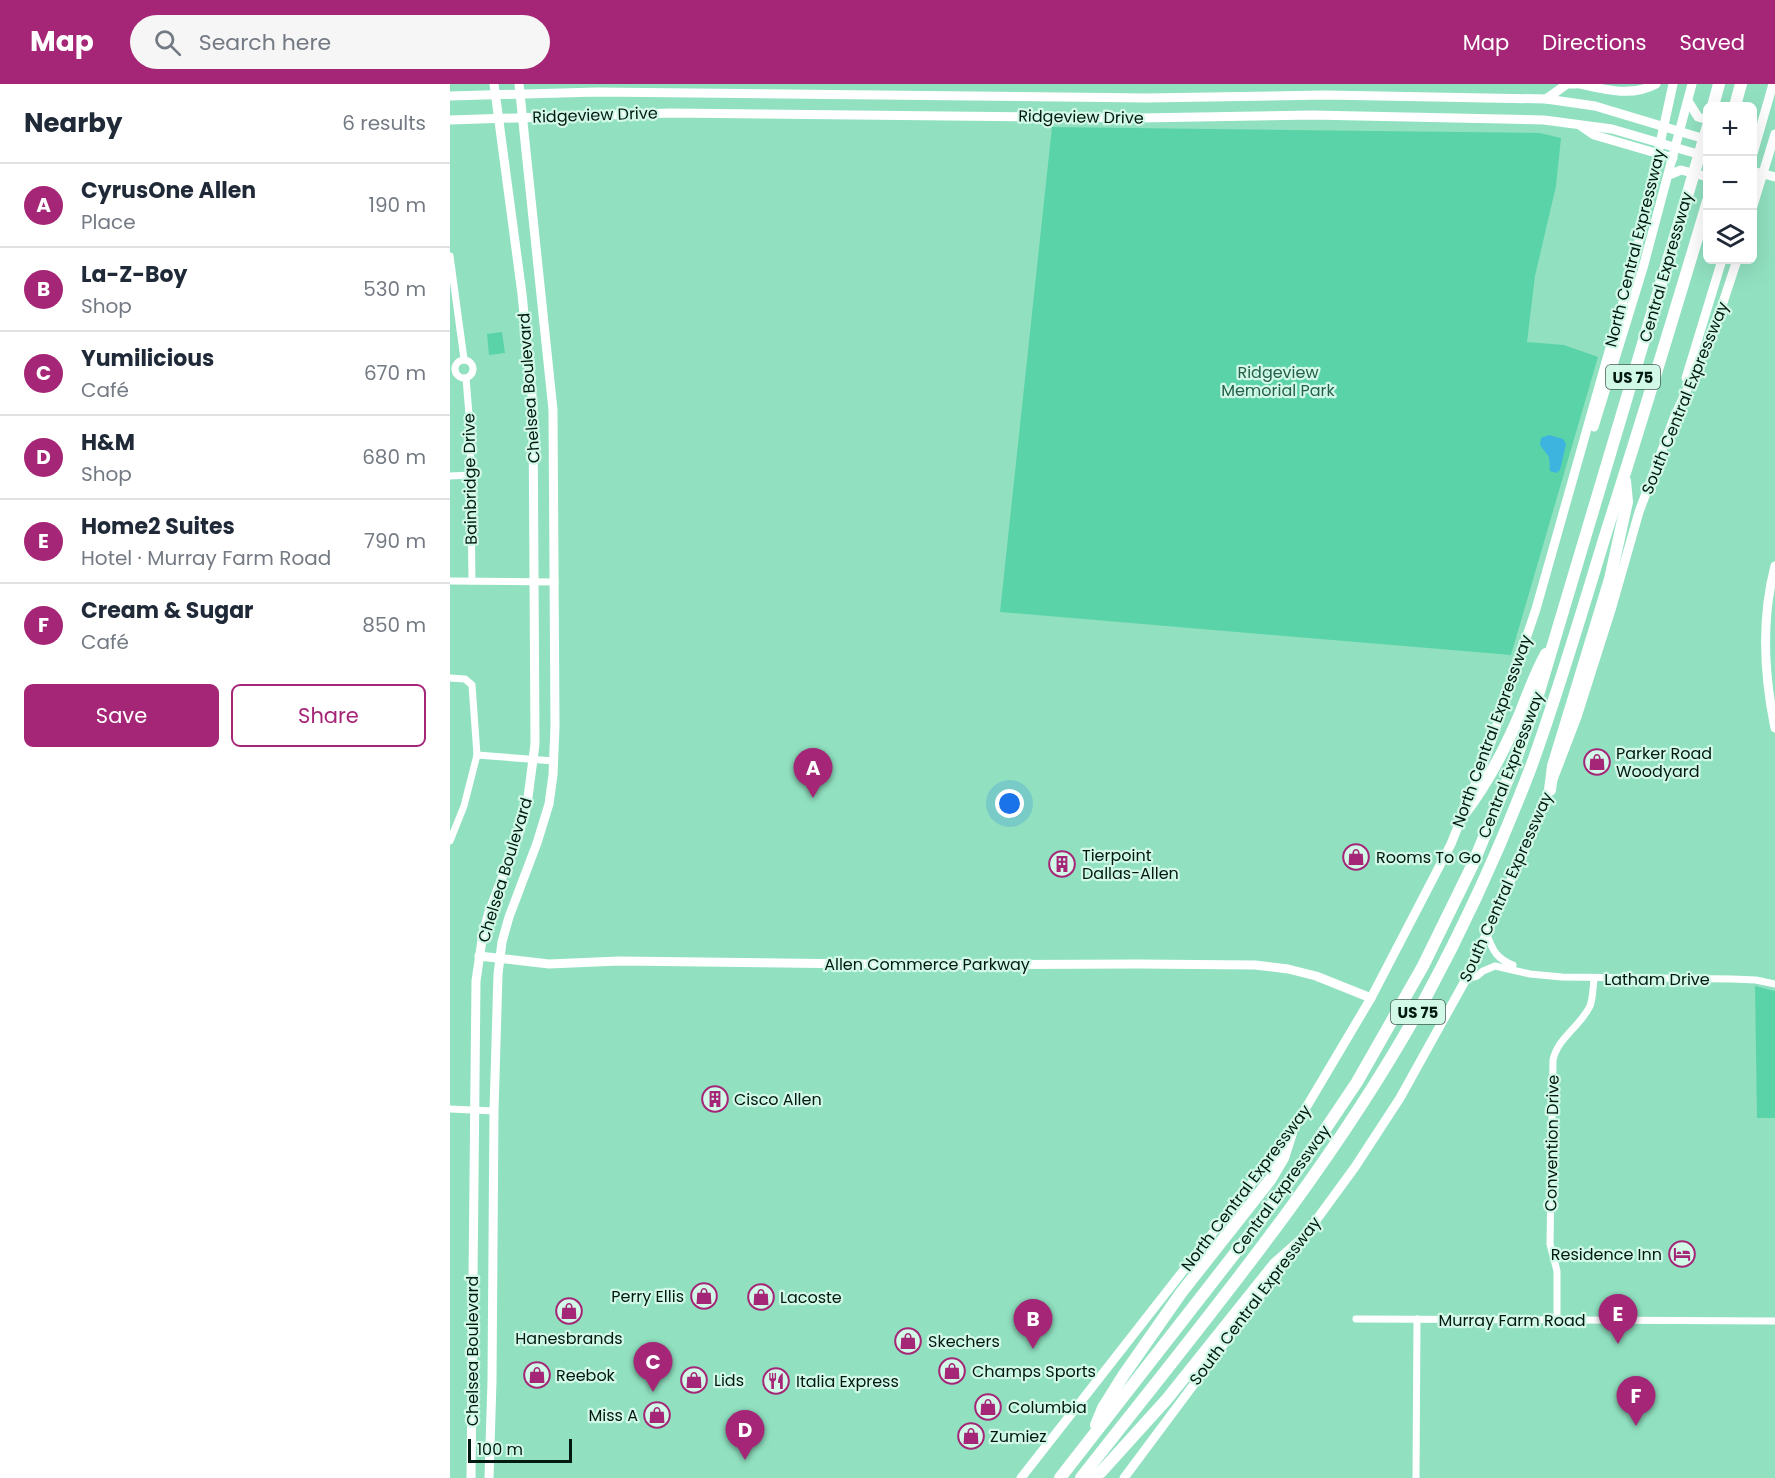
<!DOCTYPE html>
<meta charset="utf-8">
<style>
body{margin:0;font-family:Poppins,sans-serif;background:#f6f6f7;color:#1f2937}
.controls{position:absolute;right:18px;top:18px;display:grid;overflow:hidden;border-radius:9px;box-shadow:0 6px 24px #0002}
.controls button{width:54px;height:54px;display:grid;place-items:center;padding:0;border:0;border-bottom:2px solid #e0e1e3;background:#fff;color:#1f2937;font:30px sans-serif}
.scale{position:absolute;left:18px;bottom:15px;width:104px;box-sizing:border-box;padding-left:6px;border:3px solid #011910;border-top:0;font-size:16px;line-height:21px;white-space:nowrap;color:#011910;-webkit-text-stroke:4px #d2f9e8;paint-order:stroke}
.you{position:absolute;left:560px;top:720px;width:21px;height:21px;margin:-15px;border:4px solid #fff;border-radius:50%;background:#1a73e8;box-shadow:0 0 0 9px #1a73e833}
.badge{display:grid;place-items:center;width:39px;height:39px;border-radius:50%;background:#a52677;color:#fff;font-size:20px;font-weight:700}
.pin{position:absolute;translate:-50% -50px;filter:drop-shadow(0 2px 3px #0008)}
.pin::after{content:'';position:absolute;top:32px;width:21px;height:18px;background:inherit;clip-path:polygon(0 0,100% 0,50% 100%)}
.list{margin:0;padding:0;list-style:none}
h2{display:flex;justify-content:space-between;align-items:center;height:78px;margin:0;padding:0 24px;font-size:26px}
h2 small{font-size:20px;font-weight:400;color:#747a83}
.list li{display:grid;grid-template-columns:39px 1fr auto;gap:18px;align-items:center;box-sizing:border-box;height:84px;padding:0 24px;border-top:2px solid #e0e1e3}
.list b{display:block;font-size:22px;white-space:nowrap}
.list p{margin:0;font-size:20px;white-space:nowrap;color:#747a83}
.list em{font-size:20px;font-style:normal;color:#747a83}
.actions{display:flex;gap:12px;padding:18px 24px}
.actions a{flex:1;padding:14px 0;border:2px solid #a52677;border-radius:9px;text-align:center;font-size:21px;color:#a52677}
.actions .main{background:#a52677;color:#fff}
.icon{flex:none;width:33px;height:33px;fill:none;stroke:currentColor;stroke-width:2;stroke-linecap:round;stroke-linejoin:round}
.map{position:relative;flex:none;width:1325px;height:1394px;overflow:hidden}
header{display:flex;align-items:center;gap:36px;box-sizing:border-box;height:84px;padding:0 30px;background:#a52677;color:#fff}
header strong{font-size:28px}
nav{display:flex;gap:33px;margin-inline-start:auto;font-size:21px}
.search{width:420px;height:54px;background:#f6f6f7;display:flex;align-items:center;gap:15px;box-sizing:border-box;padding:0 21px;border-radius:33px;color:#747a83;font-size:22px}
main{display:flex}
aside{flex:1;background:#fff}
.map>svg:first-child{display:block}
.green{fill:#5bd3a8}
.water{fill:#3db3df}
.lines{fill:none;stroke-linecap:round;stroke-linejoin:round}
.street{stroke:#fff;stroke-width:7}
.secondary{stroke:#fff;stroke-width:9}
.highway{stroke:#fff;stroke-width:12}
.labels{text-anchor:middle;dominant-baseline:central;stroke-width:4.5;stroke-linejoin:round;paint-order:stroke}
.shield{fill:#d2f9e8;stroke:#405c51;stroke-width:1.5}
.shield-label{font-size:15px;font-weight:bold;fill:#011910}
.street-label{font-size:16px;fill:#011910;stroke:#d2f9e8}
.park-label{font-size:16px;fill:#24604b;stroke:#d2f9e8}
.poi-label{font-size:16px;fill:#011910;stroke:#d2f9e8;text-anchor:start}
</style>
<header>
<strong>Map</strong>
<div class="search"><svg class="icon" aria-label="search" viewBox="0 0 24 24"><circle cx="10" cy="10" r="6"/><path d="M15 15l6 6"/></svg>Search here</div>
<nav><a>Map</a><a>Directions</a><a>Saved</a></nav>
</header>
<main>
<aside>
<h2>Nearby<small>6 results</small></h2>
<ul class="list">
<li><span class="badge">A</span><div><b>CyrusOne Allen</b><p>Place</p></div><em>190 m</em></li>
<li><span class="badge">B</span><div><b>La-Z-Boy</b><p>Shop</p></div><em>530 m</em></li>
<li><span class="badge">C</span><div><b>Yumilicious</b><p>Café</p></div><em>670 m</em></li>
<li><span class="badge">D</span><div><b>H&amp;M</b><p>Shop</p></div><em>680 m</em></li>
<li><span class="badge">E</span><div><b>Home2 Suites</b><p>Hotel · Murray Farm Road</p></div><em>790 m</em></li>
<li><span class="badge">F</span><div><b>Cream &amp; Sugar</b><p>Café</p></div><em>850 m</em></li>
</ul>
<div class="actions"><a class="main">Save</a><a>Share</a></div>
</aside>
<div class="map">
<svg width="1325" height="1394" viewBox="0 0 1325 1394">
<rect width="100%" height="100%" fill="#91e1c1"/>
<g class="green">
<polygon points="602,43 1090,49 1111,54 1106,102 1085,192 1077,258 1114,261 1148,273 1061,571 550,528"/>
<polygon points="52,248 55,269 39,271 37,250"/>
<polygon points="1305,902 1325,907 1325,1034 1307,1034"/>
</g>
<polygon class="water" points="1099,351 1113,355 1116,360 1110,386 1106,389 1100,387 1099,373 1090,361 1091,354"/>
<g class="lines">
<g class="street">
<polyline points="0,172 14,275"/>
<circle cx="14" cy="285" r="9"/>
<polyline points="16,294 20,343 22,497"/>
<polyline points="0,392 21,391"/>
<polyline points="0,497 105,498"/>
<polyline points="0,594 15,595 22,601 27,671 14,722 0,757"/>
<polyline points="27,671 104,677"/>
<path d="M1037,851C1043,867 1047,875 1063,881"/>
<polyline points="1016,895 1027,892 1033,887 1045,882 1080,890 1112,893 1282,895 1306,896 1325,900"/>
<polyline points="0,1025 44,1027"/>
<polyline points="906,1235 1325,1237"/>
<path d="M1107,1236V1187L1100,1160L1103,976C1108,953 1130,943 1140,922C1143,914 1143,903 1144,894"/>
<polyline points="966,1394 967,1235"/>
</g>
<g class="secondary">
<path d="M1130,0C1156,6 1182,13 1206,0"/>
<polyline points="0,12 147,8 698,14 876,11 1096,15 1145,22 1258,56"/>
<polyline points="1096,15 1117,0 1126,0"/>
<polyline points="1238,17 1248,33 1258,36"/>
<polyline points="0,36 220,29 690,34 862,31 1094,36 1162,45 1258,73"/>
<polyline points="1131,42 1144,51 1223,74"/>
<polyline points="1302,73 1323,0"/>
<polyline points="1302,87 1325,93"/>
<polyline points="1219,91 1231,86 1258,93"/>
<polyline points="1302,125 1325,50"/>
<polyline points="1236,294 1272,176"/>
<polyline points="1144,343 1193,184 1242,0"/>
<path d="M1325,482C1311,535 1314,591 1325,644"/>
<polyline points="29,872 99,880 169,877 492,881 688,880 805,881 838,885 866,892 921,914"/>
<polyline points="848,1161 905,1083 950,1014 1016,895 1084,745 1127,633 1161,526 1189,428 1224,334 1265,243 1287,176"/>
<polyline points="21,1394 26,897 33,849 39,828 69,749 77,721 85,660 83,322 72,210 44,0"/>
<polyline points="39,1394 42,1297 44,1027 48,890 52,858 59,833 87,759 99,720 103,691 105,642 103,326 69,0"/>
<polyline points="571,1394 841,1049 921,914 1001,760 1036,673 1086,525 1184,179 1223,0"/>
<polyline points="674,1394 838,1174"/>
</g>
<g class="highway">
<polyline points="1263,22 1269,0"/>
<polyline points="1285,22 1291,0"/>
<polyline points="1100,706 1103,682 1160,495 1177,418 1175,397"/>
<path d="M1015,728C1038,698 1055,665 1070,630C1078,610 1085,590 1096,570"/>
<polyline points="646,1341 653,1324 673,1292 731,1209 820,1096 833,1074 841,1049"/>
<polyline points="610,1394 807,1141 852,1080 907,998 973,882 1023,780 1065,678 1088,611 1258,42"/>
<path d="M631,1394C753,1238 881,1087 976,913C1016,839 1051,762 1081,683C1109,606 1132,527 1156,449C1191,339 1225,228 1258,117"/>
<polyline points="634,1394 651,1388 717,1315 825,1180 850,1158"/>
</g>
</g>
<defs>
<g id="shop-ring" transform="scale(1.35)"><circle r="9.5" fill="#d2f9e8" stroke="#a52677" stroke-width="1.5"/><path d="M-5-2.5h2.3a2.7 3.5 0 0 1 5.4 0H5L5.5 6h-11ZM-1.5-2.5h3a1.5 2.3 0 0 0-3 0Z" fill="#a52677"/></g>
<g id="building-ring" transform="scale(1.35)"><circle r="9.5" fill="#d2f9e8" stroke="#a52677" stroke-width="1.5"/><path d="M-4-6H4V6H1V3H-1V6H-4ZM-2.5-4.3h1.7v1.8h-1.7ZM.8-4.3h1.7v1.8H.8ZM-2.5-1h1.7V.8h-1.7ZM.8-1h1.7V.8H.8Z" fill="#a52677"/></g>
<g id="hotel-ring" transform="scale(1.35)"><circle r="9.5" fill="#d2f9e8" stroke="#a52677" stroke-width="1.5"/><path d="M-6-4.5h1.5V1H6V5H4.5V3h-9V5H-6ZM-4 0a1.8 1.8 0 1 1 3.6 0ZM.5 0V-2.5h3Q6-2.5 6 0Z" fill="#a52677"/></g>
<g id="restaurant-ring" transform="scale(1.35)"><circle r="9.5" fill="#d2f9e8" stroke="#a52677" stroke-width="1.5"/><path d="M-5-6h1v4h1v-4h1v4h1v-4h1v5L-1.5 .5V6h-2V.5L-5-1ZM5-6V6H3V1.5H1.5Q1.5-4 5-6Z" fill="#a52677"/></g>
</defs>
<g fill-rule="evenodd">
<use href="#shop-ring" x="1147" y="678"/>
<use href="#shop-ring" x="906" y="773"/>
<use href="#building-ring" x="612" y="780"/>
<use href="#building-ring" x="265" y="1015"/>
<use href="#hotel-ring" x="1232" y="1170"/>
<use href="#shop-ring" x="254" y="1212"/>
<use href="#shop-ring" x="311" y="1213"/>
<use href="#shop-ring" x="119" y="1227"/>
<use href="#shop-ring" x="458" y="1257"/>
<use href="#shop-ring" x="502" y="1287"/>
<use href="#shop-ring" x="87" y="1291"/>
<use href="#shop-ring" x="244" y="1296"/>
<use href="#restaurant-ring" x="326" y="1297"/>
<use href="#shop-ring" x="538" y="1323"/>
<use href="#shop-ring" x="207" y="1331"/>
<use href="#shop-ring" x="521" y="1352"/>
</g>
<g class="labels">
<g class="shield">
<rect x="1156" y="281" width="54" height="24" rx="4.5"/>
<rect x="941" y="916" width="54" height="24" rx="4.5"/>
</g>
<g class="shield-label">
<text x="1183" y="293">US 75</text>
<text x="968" y="928">US 75</text>
</g>
<g class="street-label">
<text transform="translate(145 31) rotate(-2)">Ridgeview Drive</text>
<text transform="translate(631 33) rotate(1)">Ridgeview Drive</text>
<text transform="translate(1185 164) rotate(-76)">North Central Expressway</text>
<text transform="translate(1216 183) rotate(-74)">Central Expressway</text>
<text transform="translate(79 304) rotate(-94)">Chelsea Boulevard</text>
<text transform="translate(1235 314) rotate(-68)">South Central Expressway</text>
<text transform="translate(20 395) rotate(-91)">Bainbridge Drive</text>
<text transform="translate(1042 647) rotate(-70)">North Central Expressway</text>
<text transform="translate(1061 681) rotate(-69)">Central Expressway</text>
<text transform="translate(55 786) rotate(-73)">Chelsea Boulevard</text>
<text transform="translate(1056 803) rotate(-66)">South Central Expressway</text>
<text x="477" y="880">Allen Commerce Parkway</text>
<text x="1207" y="895">Latham Drive</text>
<text transform="translate(1102 1059) rotate(-89)">Convention Drive</text>
<text transform="translate(796 1104) rotate(-53)">North Central Expressway</text>
<text transform="translate(831 1106) rotate(-54)">Central Expressway</text>
<text transform="translate(805 1217) rotate(-53)">South Central Expressway</text>
<text x="1062" y="1236">Murray Farm Road</text>
<text transform="translate(22 1267) rotate(-90)">Chelsea Boulevard</text>
</g>
<g class="park-label">
<text x="828" y="288">Ridgeview<tspan x="828" dy="18">Memorial Park</tspan></text>
</g>
<g class="poi-label">
<text x="1166" y="669">Parker Road<tspan x="1166" dy="18">Woodyard</tspan></text>
<text x="632" y="771">Tierpoint<tspan x="632" dy="18">Dallas-Allen</tspan></text>
<text x="926" y="773">Rooms To Go</text>
<text x="284" y="1015">Cisco Allen</text>
<text x="1212" y="1170" text-anchor="end">Residence Inn</text>
<text x="234" y="1212" text-anchor="end">Perry Ellis</text>
<text x="330" y="1213">Lacoste</text>
<text x="119" y="1254" text-anchor="middle">Hanesbrands</text>
<text x="478" y="1257">Skechers</text>
<text x="522" y="1287">Champs Sports</text>
<text x="106" y="1291">Reebok</text>
<text x="264" y="1296">Lids</text>
<text x="346" y="1297">Italia Express</text>
<text x="558" y="1323">Columbia</text>
<text x="188" y="1331" text-anchor="end">Miss A</text>
<text x="540" y="1352">Zumiez</text>
</g>
</g>
</svg>
<div class="controls">
<button>+</button>
<button>−</button>
<button><svg class="icon" aria-label="layers" viewBox="0 0 24 24"><path d="M12 4l9 5-9 5-9-5zM3 14l9 5 9-5"/></svg></button>
</div>
<div class="scale">100 m</div>
<div class="you"></div>
<div class="pin badge" style="left:363px;top:714px">A</div>
<div class="pin badge" style="left:583px;top:1265px">B</div>
<div class="pin badge" style="left:203px;top:1308px">C</div>
<div class="pin badge" style="left:295px;top:1376px">D</div>
<div class="pin badge" style="left:1168px;top:1260px">E</div>
<div class="pin badge" style="left:1186px;top:1342px">F</div>
</div>
</main>
